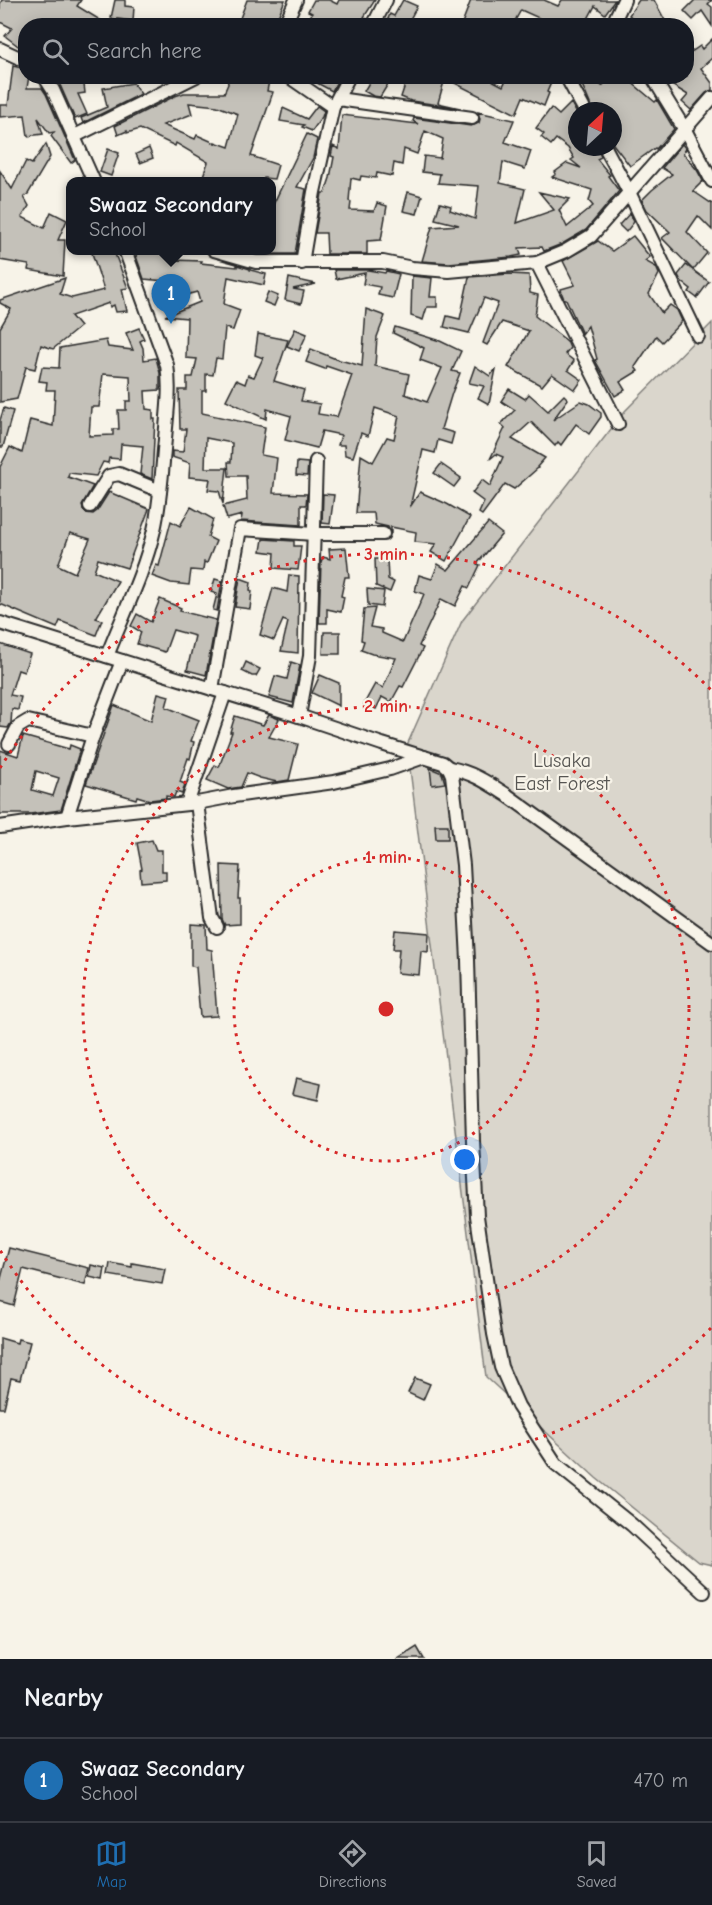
<!DOCTYPE html>
<style>
body{margin:0;font-family:"Comic Neue",sans-serif;background:#20242c;color:#f1f3f6}
.compass{position:absolute;left:568px;top:102px;width:54px;height:54px;border-radius:50%;background:#171b24;box-shadow:0 3px 15px #0003;rotate:26deg}
.you{position:absolute;left:465px;top:1160px;width:21px;height:21px;margin:-15px;border:4px solid #fff;border-radius:50%;background:#1a73e8;box-shadow:0 0 0 9px #1a73e833}
.badge{display:grid;place-items:center;width:39px;height:39px;border-radius:50%;background:#1f6fb2;color:#fff;font-size:20px;font-weight:700}
.pin{position:absolute;translate:-50% -50px;filter:drop-shadow(0 2px 3px #0008)}
.pin::after{content:'';position:absolute;top:32px;width:21px;height:18px;background:inherit;clip-path:polygon(0 0,100% 0,50% 100%)}
.popup{position:absolute;left:66px;top:177px;width:210px;height:78px;box-sizing:border-box;display:grid;place-content:center;border-radius:12px;background:#171b24;filter:drop-shadow(0 2px 4px #0005);font-size:20px;white-space:nowrap;color:#9ea1a6}
.popup b{font-size:22px;color:#f1f3f6}
.popup::after{content:'';position:absolute;left:50%;top:100%;margin-left:-12px;border:12px solid transparent;border-top-color:#171b24}
.list{margin:0;padding:0;list-style:none}
h2{display:flex;justify-content:space-between;align-items:center;height:78px;margin:0;padding:0 24px;font-size:26px}
h2 small{font-size:20px;font-weight:400;color:#9ea1a6}
.list li{display:grid;grid-template-columns:39px 1fr auto;gap:18px;align-items:center;box-sizing:border-box;height:84px;padding:0 24px;border-top:2px solid #363941}
.list b{display:block;font-size:22px;white-space:nowrap}
.list p{margin:0;font-size:20px;white-space:nowrap;color:#9ea1a6}
.list em{font-size:20px;font-style:normal;color:#9ea1a6}
.icon{flex:none;width:33px;height:33px;fill:none;stroke:currentColor;stroke-width:2;stroke-linecap:round;stroke-linejoin:round}
.map{position:relative;flex:none;width:712px;height:1659px;overflow:hidden}
.search{position:absolute;background:#171b24;box-shadow:0 3px 15px #0003;left:18px;right:18px;top:18px;height:66px;display:flex;align-items:center;gap:15px;box-sizing:border-box;padding:0 21px;border-radius:24px;color:#9ea1a6;font-size:22px}
.sheet{height:162px;background:#171b24}
nav{display:flex;justify-content:space-around;align-items:center;box-sizing:border-box;height:84px;border-top:2px solid #363941;background:#171b24;font-size:16px;color:#9ea1a6}
nav a{display:grid;justify-items:center;gap:3px}
nav .on{color:#1f6fb2}
.map>svg:first-child{display:block}
.green{fill:#dad6cc;stroke:#82807c;stroke-width:1.5}
.building{fill:#c4c1b9;stroke:#2b2b2b;stroke-width:1.5;fill-rule:evenodd}
.lines{fill:none;stroke-linecap:round;stroke-linejoin:round}
.minor-casing{stroke:#2b2b2b;stroke-width:16}
.minor{stroke:#f7f3e8;stroke-width:12}
.ring{fill:none;stroke:#d62828;stroke-width:3;stroke-dasharray:3 6}
.labels{text-anchor:middle;dominant-baseline:central;stroke-width:4.5;stroke-linejoin:round;paint-order:stroke}
.park-label{font-size:20px;fill:#575653;stroke:#f7f3e8}
.centre{fill:#d62828;stroke:#f7f3e8;stroke-width:3}
.ring-label{font-size:18px;text-anchor:middle;font-weight:bold;fill:#d62828;stroke:#f7f3e8;stroke-width:4.5;stroke-linejoin:round;paint-order:stroke}
</style>
<div class="map">
<svg width="712" height="1659" viewBox="0 0 712 1659">
<rect width="100%" height="100%" fill="#f7f3e8"/>
<filter id="ink" filterUnits="userSpaceOnUse"><feTurbulence type="fractalNoise" baseFrequency=".0167" numOctaves="2"/><feDisplacementMap in="SourceGraphic" scale="12" xChannelSelector="R" yChannelSelector="G"/><feConvolveMatrix kernelMatrix="1 2 1 2 8 2 1 2 1" color-interpolation-filters="sRGB"/></filter>
<g filter="url(#ink)">
<polygon class="green" points="712,323 712,1565 699,1562 596,1478 486,1377 407,745 462,621 625,411"/>
<g class="building">
<polygon points="2,0 81,0 77,6 110,26 26,26 26,52 5,36 12,28 0,22 0,4"/>
<polygon points="115,0 125,0 125,6 134,7 133,21 111,18"/>
<polygon points="247,0 285,0 274,26 237,26"/>
<polygon points="314,0 329,0 337,4 339,0 375,0 364,17 367,19 365,26 316,26 308,22 312,13 308,11"/>
<polygon points="403,0 417,6 408,23 412,26 385,26 390,14 394,16"/>
<polygon points="471,0 544,0 558,6 562,0 615,0 605,14 595,6 584,26 534,26 539,18 521,10 512,26 461,26"/>
<polygon points="639,0 654,0 668,26 642,26 629,15"/>
<polygon points="695,0 712,0 708,4 712,7 712,26 702,11 693,20 684,11"/>
<polygon points="712,39 712,58 701,68 712,83 712,90 706,93 691,110 682,102 688,95 670,84 676,76 687,76 687,55 700,46 702,49"/>
<polygon points="13,66 26,69 26,76 29,76 27,88 42,88 46,94 75,160 71,163 51,136 54,132 49,133 38,118 43,134 28,136 25,115 0,117 0,105 8,105"/>
<polygon points="62,76 83,76 85,93 78,94 87,114 75,119 60,85"/>
<path d="M227,76H270L267,91L273,92L251,156L278,165L274,179L264,178V182H215L203,176L208,162L176,143L175,146L140,129L127,133V131L118,135L115,126L175,96L184,93H224L228,84ZM189,103L217,106L238,114L229,147L215,142V143L197,135L195,139L163,125L192,114Z"/>
<polygon points="304,76 336,76 339,77 332,91"/>
<polygon points="373,76 393,76 380,97 373,96 364,91"/>
<polygon points="408,76 484,76 503,86 508,76 554,76 547,92 549,93 544,106 523,97 516,114 445,78 438,103 460,108 411,101 401,97"/>
<polygon points="576,76 589,76 602,86 612,76 624,76 655,102 657,100 674,129 656,149 655,148 630,166 613,144 613,111 593,111 583,87"/>
<polygon points="133,83 141,94 83,123 81,118 107,107 103,88"/>
<polygon points="571,103 577,114 577,147 597,147 601,157 597,159 610,175 608,176 619,191 586,230 562,244 544,251 542,247 519,248 521,255 511,257 449,263 422,261 432,227 459,225 435,219 440,203 451,206 450,210 475,219 479,186 438,183 440,174 422,172 424,156 440,158 443,139 425,131 417,154 404,149 402,165 394,163 392,176 377,173 376,178 361,176 360,180 351,178 349,201 351,202 350,210 374,211 377,203 387,206 381,240 367,241 367,254 327,254 326,233 315,233 322,193 325,193 330,178 334,157 331,156 333,146 339,149 342,115 418,124 413,121 414,118 471,126 479,123 480,119 478,112 514,120 505,142 531,151 525,169 503,162 500,183 525,189 517,223 554,210 539,192 570,199 559,210 567,227 593,206 589,201 592,190 552,177 556,174 555,172 567,163 581,168 571,160 574,158 568,148 556,139 551,145 541,137 544,134 536,128 551,108 559,115"/>
<polygon points="317,106 324,111 322,117 312,131 302,127 304,125 280,121 283,108 307,119"/>
<polygon points="307,134 317,139 313,158 297,187 306,189 295,254 272,254 272,207"/>
<polygon points="46,144 50,157 28,194 24,197 29,206 22,217 44,228 51,212 67,220 58,240 65,240 63,276 28,270 29,265 0,260 0,171 12,189 26,161 32,164"/>
<polygon points="682,144 686,149 683,153 697,170 703,181 693,191 712,204 712,230 698,216 687,232 707,253 693,270 662,238 670,232 647,210 642,200 652,190 672,174 662,168"/>
<polygon points="149,148 153,158 140,163 136,154"/>
<polygon points="108,149 119,153 111,176 100,172"/>
<polygon points="408,192 422,196 417,214 403,211"/>
<polygon points="630,213 634,222 626,232 619,225"/>
<polygon points="633,236 650,257 645,261 656,267 659,274 649,294 662,313 670,305 677,310 682,321 662,342 656,336 635,367 638,371 620,382 625,390 615,396 595,360 597,359 588,326 582,334 566,299 564,299 562,294 561,289 575,285 563,261 598,241 612,251"/>
<polygon points="91,250 112,250 115,254 128,288 122,289 127,311 116,312 114,305 110,307 109,303 71,316 80,327 53,349 41,345 35,369 26,367 17,399 0,402 0,328 11,309 0,303 0,300 65,278 60,294 72,298 104,290"/>
<polygon points="138,250 160,250 174,256 173,260 202,261 201,263 237,267 237,265 250,269 250,270 266,274 264,285 228,277 224,304 240,310 233,330 225,328 222,359 216,358 213,375 206,374 206,391 202,391 202,413 265,427 261,455 277,458 273,493 307,494 306,505 301,505 301,525 241,521 242,515 227,519 223,506 247,500 246,476 229,476 228,462 231,462 232,443 206,438 205,468 227,468 223,504 219,491 208,490 210,479 189,477 190,463 172,457 172,451 183,452 186,429 180,429 179,390 187,390 187,377 193,377 197,359 186,358 187,318 165,316 200,302 197,292 168,300 165,281 144,279 136,256"/>
<polygon points="686,265 709,282 697,298 689,292 691,289 681,281 678,275"/>
<polygon points="334,270 368,270 385,273 386,271 399,274 393,298 378,295 380,287 363,284 365,273 336,279"/>
<polygon points="509,274 529,275 530,293 538,295 535,316 567,341 570,348 565,354 574,361 568,370 582,380 575,390 552,374 542,386 508,367 529,331 502,322 487,345 483,343 498,303 484,298 469,333 444,327 447,316 460,319 469,277"/>
<polygon points="412,276 432,278 430,297 437,297 437,307 427,307 423,320 411,316"/>
<polygon points="289,278 316,284 293,289 304,291 301,304 285,300"/>
<polygon points="268,292 278,296 274,306 264,302"/>
<polygon points="366,309 385,316 377,337 375,366 409,374 405,394 427,402 442,368 420,360 424,348 393,333 395,327 440,341 461,351 452,371 460,373 452,393 441,429 454,433 451,444 438,440 435,453 423,450 410,507 420,492 447,504 470,517 446,561 431,552 436,544 415,542 416,532 391,527 391,534 388,527 375,524 374,513 356,513 361,455 373,462 387,437 394,439 399,416 375,408 368,436 361,433 353,457 345,455 344,445 338,445 341,435 322,431 317,448 285,440 291,416 267,409 266,419 226,400 236,380 245,384 248,375 254,377 263,358 255,355 258,334 288,340 274,381 304,390 301,401 320,404 318,414 337,417 352,375 326,366 325,369 306,362 311,349 336,359 362,366"/>
<path d="M139,328L144,339L140,341L143,348L144,360L156,358L160,373V390L145,391L146,409L153,410V419H155L152,479L140,474L143,446L121,444L120,459L109,458L108,463L103,462L96,476L69,473L68,477L93,486L82,505L83,510L86,513L93,514L97,511L109,492L149,509L127,568L98,559L94,571L118,581L96,618L102,620L96,635L60,621L57,628L0,604V467L10,447L22,453L30,420L53,426L55,390H46L47,382L39,381L42,367L59,368L60,348L106,340L108,347L133,350L126,333ZM103,374L130,376L131,401H126V410H118L119,429H113V435L89,436L91,407H99ZM70,533L90,539L75,573L58,565Z"/>
<polygon points="295,329 307,334 299,351 287,346"/>
<polygon points="475,366 490,376 496,369 489,404 478,398 484,386 469,383"/>
<polygon points="509,389 525,399 529,394 548,411 564,395 568,399 553,420 581,401 589,404 601,413 601,417 589,434 576,424 561,445 558,442 555,446 531,422 512,439 545,458 537,467 538,468 514,489 505,484 482,515 479,513 484,502 472,493 482,480 490,486 503,457 496,454 490,459 505,428 501,424 515,410 501,401"/>
<polygon points="4,408 13,411 3,447 0,447 0,420"/>
<polygon points="297,462 308,463 307,476 296,475"/>
<polygon points="441,464 461,478 454,487 434,473"/>
<polygon points="323,494 334,495 330,524 322,523"/>
<polygon points="191,507 213,519 208,537 216,541 207,563 204,562 203,571 191,570 189,585 171,583 152,576 156,565 159,566 171,521 180,526"/>
<polygon points="488,523 502,534 477,564 480,565 469,588 465,586 455,606 441,599 419,646 423,648 403,687 400,686 391,702 382,697 376,709 364,704 375,684 383,688 396,658 372,654 361,650 364,641 361,640 364,609 375,608 370,627 382,629 382,633 403,642 424,594 415,591 419,575 432,579 438,564 448,570"/>
<polygon points="263,539 294,541 294,546 301,546 298,570 274,568 275,553 261,551"/>
<polygon points="346,548 349,577 345,577 341,596 344,597 341,612 327,609 327,623 319,623 321,562 323,557 330,559 329,549"/>
<polygon points="375,559 387,559 388,579 394,582 390,592 376,586"/>
<polygon points="289,575 299,576 298,653 281,651 288,622 283,620 274,640 260,635 273,588 287,592"/>
<polygon points="240,578 251,582 250,590 252,591 250,609 235,607"/>
<polygon points="215,579 222,581 217,611 213,610 217,594 211,592"/>
<polygon points="367,589 384,591 382,607 368,605"/>
<polygon points="160,599 181,608 180,611 216,620 206,675 187,670 195,636 173,630 165,652 137,644 141,632 131,626 137,614 151,622"/>
<polygon points="324,632 340,632 340,654 323,654"/>
<polygon points="0,644 30,654 24,672 18,670 10,695 21,697 18,710 12,709 11,723 8,728 0,727"/>
<polygon points="246,662 260,669 256,676 252,676 242,671"/>
<polygon points="291,662 300,665 293,703 269,697 275,676 287,679"/>
<polygon points="320,675 339,683 339,706 312,693"/>
<polygon points="158,693 169,696 166,707 199,720 191,741 194,742 190,759 188,758 180,782 185,784 182,794 176,792 174,797 166,796 166,798 150,800 137,796 136,799 86,784 114,705 151,721"/>
<polygon points="269,715 279,719 269,737 298,744 289,780 277,782 260,778 247,773 241,787 228,789 207,780 215,765 219,767 232,732 230,732 235,716 263,725"/>
<path d="M23,736L69,749L70,745L80,749L61,810L30,814H0V750L18,756ZM36,771L59,778L53,796L32,790Z"/>
<polygon points="430,768 442,773 445,783 432,785"/>
<polygon points="435,825 448,825 448,839 436,839"/>
<polygon points="152,840 156,850 162,850 162,871 166,871 166,880 141,882 140,870 142,869 137,843"/>
<polygon points="221,865 240,866 238,898 240,898 240,924 225,925 222,919"/>
<polygon points="191,924 206,925 207,949 212,950 217,1016 200,1017 196,967 191,966"/>
<polygon points="395,930 429,933 428,952 421,951 419,975 397,973 399,949 393,949"/>
<polygon points="296,1078 321,1084 318,1100 292,1094"/>
<polygon points="9,1248 89,1268 85,1285 23,1269 14,1306 0,1302 0,1282"/>
<polygon points="110,1263 132,1267 132,1263 165,1269 162,1284 108,1275"/>
<polygon points="91,1265 105,1268 103,1280 89,1277"/>
<polygon points="0,1338 17,1343 18,1339 30,1342 20,1380 11,1378 4,1408 0,1408"/>
<polygon points="415,1378 430,1384 423,1400 408,1393"/>
<polygon points="417,1647 424,1659 398,1659"/>
</g>
<g class="lines">
<g class="minor-casing">
<g id="minor">
<polyline points="284,26 296,0"/>
<polyline points="373,26 386,0"/>
<polyline points="621,26 616,17 624,0"/>
<polyline points="0,49 26,61"/>
<polyline points="44,76 53,90 94,182"/>
<polyline points="288,76 333,107"/>
<polyline points="652,76 685,130 712,181"/>
<polyline points="567,78 585,111"/>
<polyline points="338,99 472,118"/>
<polyline points="73,137 196,76"/>
<polyline points="605,147 629,192 698,336"/>
<polyline points="214,250 256,262 383,262 412,268 449,271 537,263 566,251 591,236 712,98"/>
<polyline points="302,263 314,192 333,107 349,76"/>
<polyline points="537,263 618,424"/>
<polyline points="90,506 109,476 119,474 160,491"/>
<polyline points="0,623 299,716 382,744 443,763 449,768 452,775 463,865 468,960 473,1141 477,1216 494,1334 501,1367 518,1406 556,1464 632,1525 704,1592"/>
<path d="M107,656C123,615 144,573 154,530C161,500 162,469 165,439C167,414 171,389 167,365L125,250"/>
<polyline points="212,689 240,529 314,534 383,534"/>
<polyline points="299,716 310,656 316,461"/>
<polyline points="9,744 18,727 28,721 93,736"/>
<path d="M449,768C472,772 488,783 507,795L712,943"/>
<polyline points="197,803 212,918 217,927"/>
<polyline points="187,804 225,693"/>
<polyline points="67,817 93,736 122,661"/>
<polyline points="0,827 67,817 197,803 234,796 334,782 390,769 424,757"/>
</g>
</g>
<use href="#minor" class="minor"/>
</g>
</g>
<g class="ring">
<circle cx="386" cy="1009" r="152"/>
<circle cx="386" cy="1009" r="303"/>
<path d="M711 1328A455 455 0 0 1 0 1250M0 768A455 455 0 0 1 711 690"/>
</g>
<g class="labels">
<g class="park-label">
<text x="562" y="760">Lusaka<tspan x="562" dy="23">East Forest</tspan></text>
</g>
</g>
<circle cx="386" cy="1009" r="9" class="centre"/>
<g class="ring-label">
<text x="386" y="560">3 min</text>
<text x="386" y="712">2 min</text>
<text x="386" y="863">1 min</text>
</g>
</svg>
<svg class="compass" viewBox="-18 -18 36 36"><path d="M0-13l5 13h-10z" fill="#e53935"/><path d="M0 13l5-13h-10z" fill="#9ea1a6"/></svg>
<div class="you"></div>
<div class="pin badge" style="left:171px;top:324px">1</div>
<div class="popup"><b>Swaaz Secondary</b>School</div>
<div class="search"><svg class="icon" aria-label="search" viewBox="0 0 24 24"><circle cx="10" cy="10" r="6"/><path d="M15 15l6 6"/></svg>Search here</div>
</div>
<section class="sheet">
<h2>Nearby<small></small></h2>
<ul class="list">
<li><span class="badge">1</span><div><b>Swaaz Secondary</b><p>School</p></div><em>470 m</em></li>
</ul>
</section>
<nav>
<a class="on"><svg class="icon" aria-label="map" viewBox="0 0 24 24"><path d="M3 6l6-2 6 2 6-2v14l-6 2-6-2-6 2zM9 4v14M15 6v14"/></svg>Map</a>
<a><svg class="icon" aria-label="directions" viewBox="0 0 24 24"><path d="M12 3l9 9-9 9-9-9zM9 14v-3h6M13 9l2 2-2 2"/></svg>Directions</a>
<a><svg class="icon" aria-label="saved" viewBox="0 0 24 24"><path d="M7 4h10v16l-5-4-5 4z"/></svg>Saved</a>
</nav>
